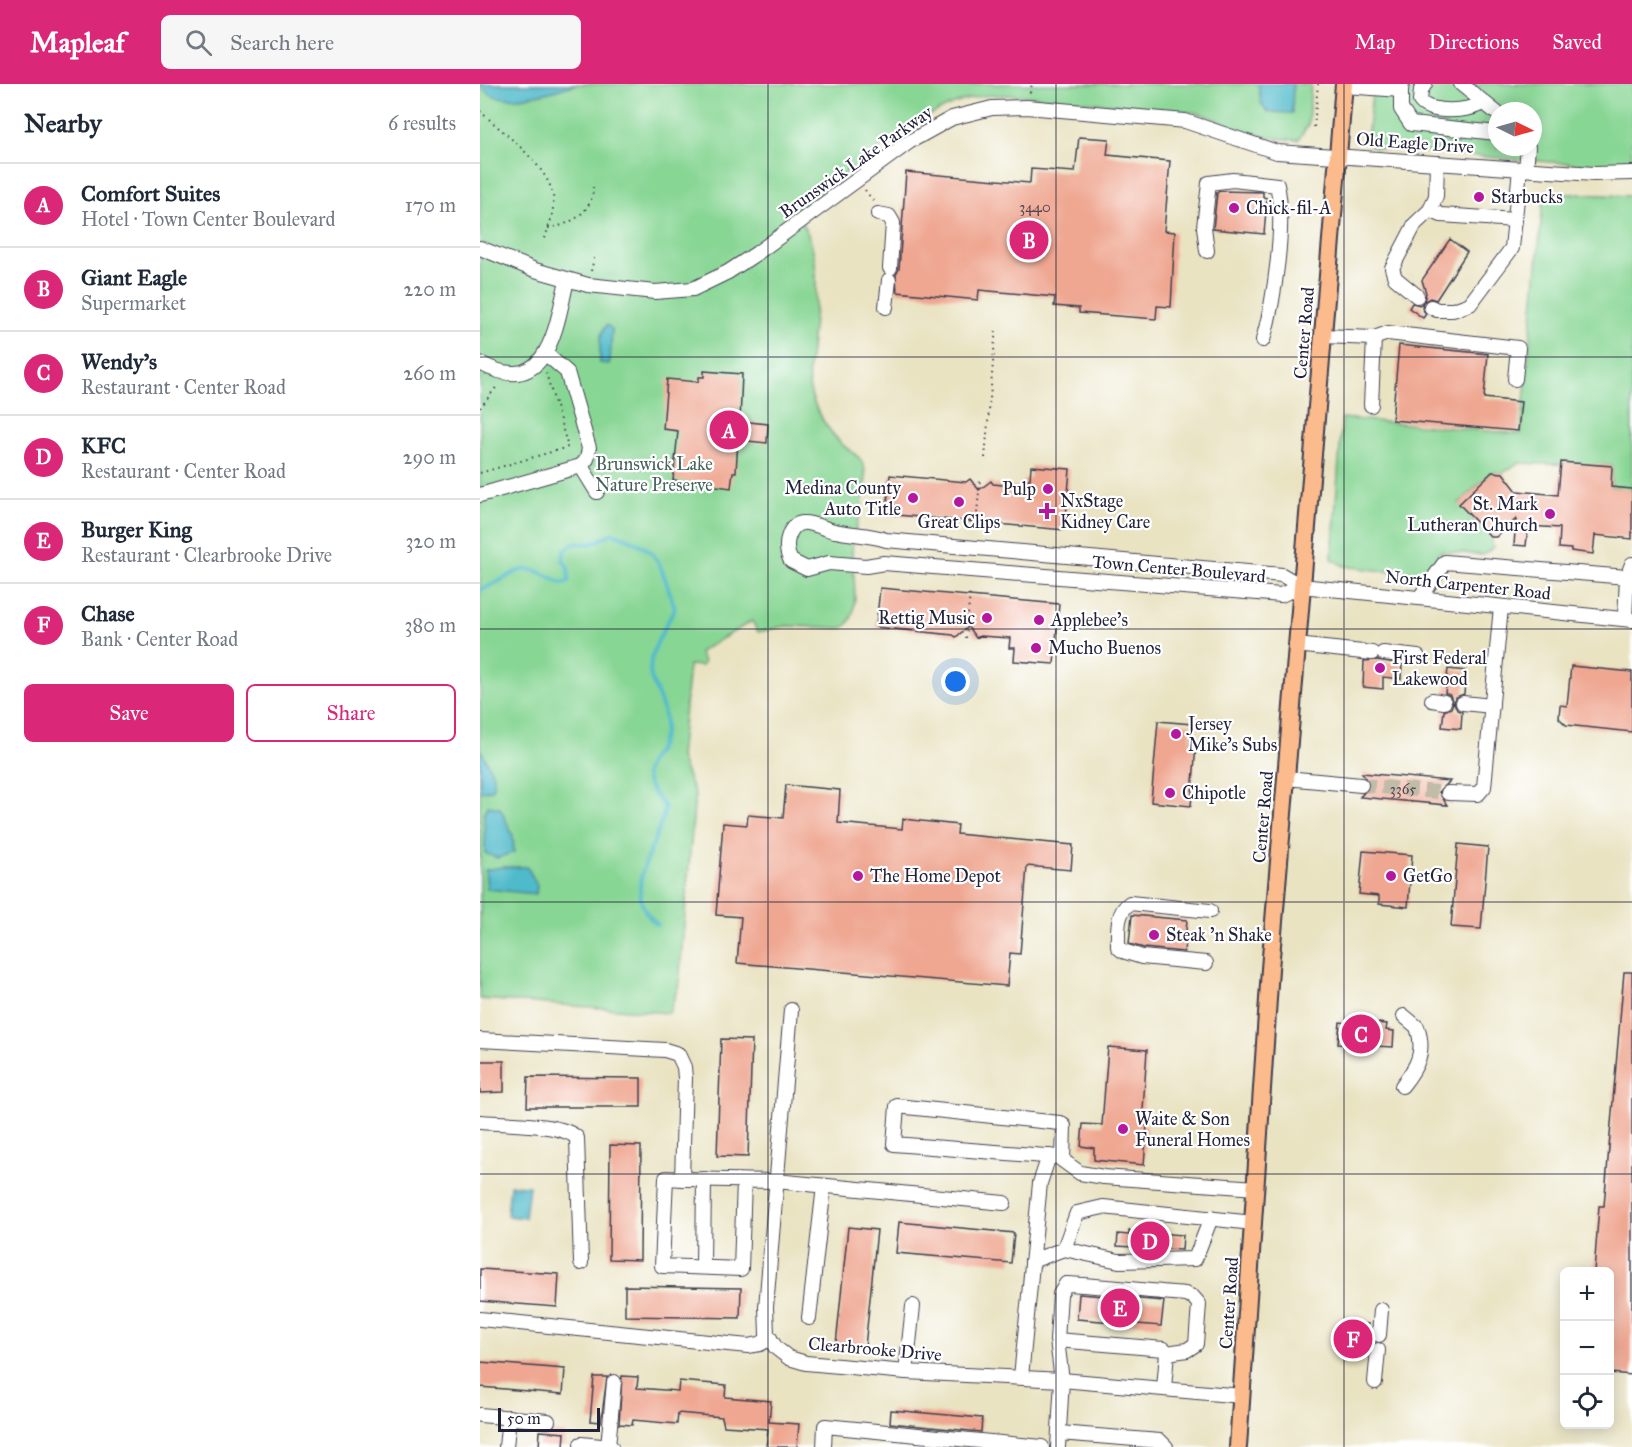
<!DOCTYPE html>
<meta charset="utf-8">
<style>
body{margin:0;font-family:"IM FELL Great Primer",serif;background:#f6f6f7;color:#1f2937}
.controls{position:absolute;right:18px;bottom:18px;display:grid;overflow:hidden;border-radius:9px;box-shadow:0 3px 15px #0003}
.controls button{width:54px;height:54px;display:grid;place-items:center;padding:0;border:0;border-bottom:2px solid #e0e1e3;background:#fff;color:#1f2937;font:30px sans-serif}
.compass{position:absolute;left:1008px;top:18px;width:54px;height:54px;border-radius:50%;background:#fff;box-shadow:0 3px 15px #0003;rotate:95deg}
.scale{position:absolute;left:18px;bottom:15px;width:102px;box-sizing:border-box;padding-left:6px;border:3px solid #22223b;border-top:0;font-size:16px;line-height:21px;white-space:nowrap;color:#22223b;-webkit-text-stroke:4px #fff;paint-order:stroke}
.you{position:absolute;left:476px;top:598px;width:21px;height:21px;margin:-15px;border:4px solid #fff;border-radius:50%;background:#1a73e8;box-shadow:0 0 0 9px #1a73e833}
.badge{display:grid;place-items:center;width:39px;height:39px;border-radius:50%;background:#db2777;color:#fff;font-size:20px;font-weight:700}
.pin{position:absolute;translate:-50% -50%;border:3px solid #fff;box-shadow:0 2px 6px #0006}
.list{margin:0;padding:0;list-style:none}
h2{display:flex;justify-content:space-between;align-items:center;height:78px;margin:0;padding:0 24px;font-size:26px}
h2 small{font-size:20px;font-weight:400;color:#747a83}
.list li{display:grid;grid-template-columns:39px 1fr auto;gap:18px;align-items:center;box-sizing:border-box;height:84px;padding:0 24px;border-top:2px solid #e0e1e3}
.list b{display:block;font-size:22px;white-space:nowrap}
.list p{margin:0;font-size:20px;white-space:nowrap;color:#747a83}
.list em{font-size:20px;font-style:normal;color:#747a83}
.actions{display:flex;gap:12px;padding:18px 24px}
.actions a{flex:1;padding:14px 0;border:2px solid #db2777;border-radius:9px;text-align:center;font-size:21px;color:#db2777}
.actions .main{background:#db2777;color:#fff}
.icon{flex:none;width:33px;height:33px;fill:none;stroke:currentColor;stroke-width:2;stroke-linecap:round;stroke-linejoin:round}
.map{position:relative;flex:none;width:1152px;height:1363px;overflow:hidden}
header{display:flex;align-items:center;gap:36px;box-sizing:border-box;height:84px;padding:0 30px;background:#db2777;color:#fff}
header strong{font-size:28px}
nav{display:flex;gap:33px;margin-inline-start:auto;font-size:21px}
.search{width:420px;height:54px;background:#f6f6f7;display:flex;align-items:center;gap:15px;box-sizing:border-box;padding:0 21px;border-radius:9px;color:#747a83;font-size:22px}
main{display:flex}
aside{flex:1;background:#fff}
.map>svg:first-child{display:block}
.green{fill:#88d694;stroke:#557c68;stroke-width:1.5;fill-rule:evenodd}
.water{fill:#4fbacb;stroke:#386e83;stroke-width:1.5}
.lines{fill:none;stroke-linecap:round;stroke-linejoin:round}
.stream{stroke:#4fbacb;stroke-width:4}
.building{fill:#efa792}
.minor-tunnel{stroke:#c1bca7;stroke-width:14;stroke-dasharray:14 7;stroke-linecap:butt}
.minor-casing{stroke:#403f4f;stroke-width:16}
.major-casing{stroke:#403f4f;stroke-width:20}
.path{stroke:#403f4f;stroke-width:2;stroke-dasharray:1.5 4.5;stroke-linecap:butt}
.minor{stroke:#fff;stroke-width:14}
.major{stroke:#fbbb8d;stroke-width:16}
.grid{fill:none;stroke:#22223b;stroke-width:1.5;stroke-opacity:0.55}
.poi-dot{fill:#b5179e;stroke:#fff;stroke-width:2}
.labels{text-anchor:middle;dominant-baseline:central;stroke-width:4.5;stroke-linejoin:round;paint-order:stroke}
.number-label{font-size:15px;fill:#554351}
.street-label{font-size:18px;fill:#22223b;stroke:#fff}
.poi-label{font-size:18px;fill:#22223b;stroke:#fff;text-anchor:start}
.park-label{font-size:18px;fill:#46615a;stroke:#fff}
</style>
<header>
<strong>Mapleaf</strong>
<div class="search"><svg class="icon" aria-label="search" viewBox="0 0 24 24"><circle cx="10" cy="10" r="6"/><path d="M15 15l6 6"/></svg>Search here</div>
<nav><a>Map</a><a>Directions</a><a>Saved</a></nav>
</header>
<main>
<aside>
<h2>Nearby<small>6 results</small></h2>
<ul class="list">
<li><span class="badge">A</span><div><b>Comfort Suites</b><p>Hotel · Town Center Boulevard</p></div><em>170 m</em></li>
<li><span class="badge">B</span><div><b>Giant Eagle</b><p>Supermarket</p></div><em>220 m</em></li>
<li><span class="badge">C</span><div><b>Wendy's</b><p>Restaurant · Center Road</p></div><em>260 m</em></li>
<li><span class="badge">D</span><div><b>KFC</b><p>Restaurant · Center Road</p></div><em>290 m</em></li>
<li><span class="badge">E</span><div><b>Burger King</b><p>Restaurant · Clearbrooke Drive</p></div><em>320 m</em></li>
<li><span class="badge">F</span><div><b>Chase</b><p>Bank · Center Road</p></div><em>380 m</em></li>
</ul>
<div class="actions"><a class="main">Save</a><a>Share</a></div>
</aside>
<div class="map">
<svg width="1152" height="1363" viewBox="0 0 1152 1363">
<rect width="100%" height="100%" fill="#fff"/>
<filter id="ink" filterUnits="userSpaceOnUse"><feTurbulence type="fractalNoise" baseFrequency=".0167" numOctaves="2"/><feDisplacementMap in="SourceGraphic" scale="12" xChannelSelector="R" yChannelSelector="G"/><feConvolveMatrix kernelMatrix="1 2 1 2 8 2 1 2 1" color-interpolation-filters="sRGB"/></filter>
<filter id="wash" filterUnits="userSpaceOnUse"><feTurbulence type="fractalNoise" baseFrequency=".008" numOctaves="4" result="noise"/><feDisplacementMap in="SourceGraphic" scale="24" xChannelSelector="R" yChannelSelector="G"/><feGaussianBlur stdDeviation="1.35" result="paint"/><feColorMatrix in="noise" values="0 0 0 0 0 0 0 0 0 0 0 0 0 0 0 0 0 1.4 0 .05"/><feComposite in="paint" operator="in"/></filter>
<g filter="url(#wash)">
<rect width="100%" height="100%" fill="#e9e3c2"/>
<g class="green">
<path d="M0,0H831L828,41L818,56C799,55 780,53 762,47C747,41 734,34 718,29L544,12C527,11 510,10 493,14C435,28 365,92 316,129C346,168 335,219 331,265C330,276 327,290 329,301C333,323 346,344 362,360C367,366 379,371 382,378C394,397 372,446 372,467C372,487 383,535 362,544L306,542L278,548L272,537L219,568L224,578L222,582L209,581L200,674L215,710L199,900L189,929L0,915Z"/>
<path d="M893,0H1152V81L1134,83L894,64L889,61L893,54L888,48ZM1017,27H1053V63H1017Z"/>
<polygon points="1064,109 1152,112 1152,403 1140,413 1140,404 1131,403 1132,382 1038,379 1023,389 1012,388 979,419 1011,453 1013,464 1003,471 961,467 958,478 944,492 864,482 852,475 862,334 1041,350"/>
</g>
<g class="water">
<path d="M0,0H98C74,6 15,29 0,0Z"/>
<polygon points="778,0 813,0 812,29 788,28 781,19"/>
<path d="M127,241L132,245L130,277L129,280L120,279C120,267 118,249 127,241Z"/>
<polygon points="0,664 14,693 12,706 0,707"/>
<polygon points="8,722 20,724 33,752 34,768 17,774 5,769 4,728"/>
<polygon points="22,783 47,783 57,801 56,810 7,805 5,786"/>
<polygon points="30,1101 49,1102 45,1134 27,1132"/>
</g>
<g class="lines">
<path class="stream" d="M0,506C40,491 37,472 81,499L89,497L88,484L83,476L84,467L94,459L111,460L133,449C183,466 178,477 195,524C186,543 166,571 171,593C175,607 185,623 185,638C185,683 142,676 185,723C180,760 136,809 178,841"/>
</g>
<g id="blocks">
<g class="building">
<polygon points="599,53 629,55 627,71 690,77 684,147 695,148 691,223 677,222 676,235 599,229 599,224 574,222 575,213 499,206 498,216 417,208 416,191 419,185 426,88 550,99 551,85 595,88"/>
<polygon points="740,107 783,108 783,113 787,114 784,150 733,145 737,109"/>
<polygon points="970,155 987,168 956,216 950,214 943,218 942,224 946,230 943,234 929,224 932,219 940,221 944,217 946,209 942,196"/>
<polygon points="919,261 1008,270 1004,314 1041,318 1038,347 912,336"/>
<polygon points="224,287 262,290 260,337 288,340 287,359 258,356 256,388 253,388 251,404 193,396 198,347 183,345 187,295 218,298 219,293 224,293"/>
<polygon points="1081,378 1132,382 1131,403 1152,405 1152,455 1115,451 1113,470 1091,467 1091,465 1079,464 1080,444 1048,442 1046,462 1034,461 1036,435 1016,453 1011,453 979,420 1012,388 1023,389 1037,407 1078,411"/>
<polygon points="551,382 590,385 585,446 406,430 410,391 486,398 490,395 499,406 511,397 513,400 543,403 544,395 550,395"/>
<polygon points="400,504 579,520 574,580 534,577 535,564 529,564 530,554 500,552 496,554 488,543 476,553 473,551 396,543"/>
<polygon points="897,576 922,580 921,595 903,593 903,605 883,603 884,577"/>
<polygon points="1091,582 1152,588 1152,648 1086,641 1079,634 1080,621 1087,622"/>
<polygon points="968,585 986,587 984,610 976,613 974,619 977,626 982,628 981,645 962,643 964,627 971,624 973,619 970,611 965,609"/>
<polygon points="678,637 712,640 710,662 716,662 711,722 671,718"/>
<polygon points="882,689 970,697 959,708 967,721 880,713 890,702"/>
<polygon points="306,701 360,706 358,739 422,745 423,735 478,741 477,750 593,761 591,786 547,782 540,870 530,869 527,902 257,879 261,833 236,831 243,739 267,741 268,731 303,734"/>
<polygon points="978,760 1008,763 1001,845 971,843"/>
<polygon points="883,767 932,771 928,823 899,820 899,812 879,810"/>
<polygon points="652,831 707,836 704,868 664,864 649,860"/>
<polygon points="1144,888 1152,888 1152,1291 1130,1289 1130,1188 1114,1188 1119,1122 1124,1122"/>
<polygon points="875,937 907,940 906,946 914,947 913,963 858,960 860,938 874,940"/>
<polygon points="241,955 272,956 268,1073 237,1072"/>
<polygon points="628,963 667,966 662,1041 667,1041 664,1081 614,1076 614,1064 601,1062 603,1040 622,1041"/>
<polygon points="0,977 24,977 24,1008 0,1009"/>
<polygon points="48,993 161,994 161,1023 47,1023"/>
<polygon points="130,1061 161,1062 160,1176 129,1175"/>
<polygon points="419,1138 534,1149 531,1179 416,1169"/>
<polygon points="368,1143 397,1146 385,1263 356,1260"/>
<polygon points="649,1147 703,1151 702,1166 637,1162 638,1150 649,1151"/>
<polygon points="0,1185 79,1190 77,1223 0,1217"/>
<polygon points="145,1202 261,1204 260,1234 145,1232"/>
<polygon points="599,1210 684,1217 681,1242 597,1235"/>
<polygon points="861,1238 888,1240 887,1250 890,1250 894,1258 889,1265 886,1265 885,1271 858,1268"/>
<polygon points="0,1278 85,1285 83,1310 0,1303"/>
<polygon points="142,1292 158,1293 157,1304 198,1307 199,1297 246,1301 245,1313 291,1317 289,1338 319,1340 317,1363 286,1363 288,1345 244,1342 242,1333 198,1329 197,1340 153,1336 152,1341 139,1340"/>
<polygon points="114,1293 127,1293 121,1338 110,1337"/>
<polygon points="411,1326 502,1334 501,1348 410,1339"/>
<polygon points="60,1347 85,1349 84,1363 59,1363"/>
</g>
</g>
</g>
<g filter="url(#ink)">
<use href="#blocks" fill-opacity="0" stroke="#403f4f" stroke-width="1.5"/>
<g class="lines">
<polyline class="minor-tunnel" points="881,701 968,709"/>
<g class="minor-casing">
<g id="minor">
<path d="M945,0L941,6L940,17C949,30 990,28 1002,19"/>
<polyline points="981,0 1017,29"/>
<polyline points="864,2 921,6 922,0"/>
<polyline points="921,6 921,25 931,40 1017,49"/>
<polyline points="1046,85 1048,63"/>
<polyline points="950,126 961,131 1035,136"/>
<polyline points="398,130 409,132 413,139 410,184"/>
<polyline points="0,164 55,186 108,201 175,208 213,205 248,188 277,169 429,58 472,34 512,24 547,23 705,37 797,68 1114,90 1152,89"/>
<path d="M727,167L724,143L729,99L753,96L797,101C806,139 794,218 783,256"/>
<polyline points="937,212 915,194 912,184 935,140 950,126 956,112 957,79"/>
<polyline points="406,223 409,196"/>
<polyline points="951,223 957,226 973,226 990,220 1032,164 1040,85"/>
<polyline points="843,252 894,254 891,321"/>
<polyline points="894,254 908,249 1038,264 1035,295"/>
<path d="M0,279C68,316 76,243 87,196"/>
<polyline points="101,382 117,408"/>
<polyline points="0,411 101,382 107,375 109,364 87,288 66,270"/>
<path d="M821,502L801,511L404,479L386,482L349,479L327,485L311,477C307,470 306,462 308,454C316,426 340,445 355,447C373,451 389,450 406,456L802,491L821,502L1152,536"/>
<polyline points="940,513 965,478 1147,493"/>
<polyline points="1145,535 1147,493 1152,480"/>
<polyline points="816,561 892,569"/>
<polyline points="903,569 938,573"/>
<polyline points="952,616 964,618"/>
<polyline points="983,619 1012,622"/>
<polyline points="806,694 881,701"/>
<polyline points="968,709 998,710 1004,703 1021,523"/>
<path d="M726,879L662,873L643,867L638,863C638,848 636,828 650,819L730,827"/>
<polyline points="311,926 286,1223 287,1250 296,1264 309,1274 326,1279 426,1288 582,1296 762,1312"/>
<polyline points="0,956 185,966 198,970 204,983 205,994 202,1095"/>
<path d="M922,1002C937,983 946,968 937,943L924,932"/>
<path d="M0,1038C23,1040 83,1039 97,1054L101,1179"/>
<polyline points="583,1076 584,1042 580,1039 417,1022 414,1060 578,1073 600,1089 624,1093 776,1104"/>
<path d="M264,1097L261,1185L182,1182L186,1094C223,1096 260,1096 296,1097L524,1119"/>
<polyline points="584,1165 597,1129 623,1123 773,1139"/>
<polyline points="552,1177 584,1165 639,1177 715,1175 731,1134"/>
<polyline points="223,1183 224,1095"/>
<polyline points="329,1234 344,1102"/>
<polyline points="0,1235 268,1262 280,1260 290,1254"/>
<polyline points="899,1251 901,1226"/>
<path d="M577,1256L580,1210L586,1200C626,1202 664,1207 705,1210L713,1213L719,1220L716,1260L707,1266L687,1269L684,1265L577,1256L582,1296L578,1363"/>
<polyline points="426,1288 433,1222"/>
<polyline points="541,1293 560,1099 569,1072"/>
<polyline points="895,1298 898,1266"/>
<polyline points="684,1304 687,1269"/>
<polyline points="0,1331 68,1337"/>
<polyline points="579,1349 680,1357 686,1363"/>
<polyline points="101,1360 131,1363"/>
<polyline points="26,1363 29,1333"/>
<polyline points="128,1363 134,1298"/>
<polyline points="344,1363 345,1342 562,1363"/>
</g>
</g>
<g class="major-casing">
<polyline id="major" points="758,1363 790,885 864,0"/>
</g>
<g class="path">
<polyline points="550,9 552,0"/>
<path d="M0,27C22,48 67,80 73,111C75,127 69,142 64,157"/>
<polyline points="834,43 838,0"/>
<polyline points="364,77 369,85"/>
<polyline points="385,106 394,118"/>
<path d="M68,144C90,142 114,127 113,103"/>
<polyline points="111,187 115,170"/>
<polyline points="0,324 18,301"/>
<polyline points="505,374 516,243"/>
<polyline points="0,389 88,363 66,289"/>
<polyline points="496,441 500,396"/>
<polyline points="486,554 490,508"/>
</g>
<use href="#minor" class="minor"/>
<use href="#major" class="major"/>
</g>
</g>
<path class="grid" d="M288,0V1363M576,0V1363M864,0V1363M0,273H1152M0,545H1152M0,818H1152M0,1090H1152"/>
<g class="poi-dot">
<circle cx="999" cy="113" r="6"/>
<circle cx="754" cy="124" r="6"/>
<circle cx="568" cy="405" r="6"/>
<circle cx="433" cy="414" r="6"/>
<circle cx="479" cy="418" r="6"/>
<path d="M564 418h6v6h6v6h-6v6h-6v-6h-6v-6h6z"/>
<circle cx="1070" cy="430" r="6"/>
<circle cx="507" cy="534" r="6"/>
<circle cx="559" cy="536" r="6"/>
<circle cx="556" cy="564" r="6"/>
<circle cx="900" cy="584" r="6"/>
<circle cx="696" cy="650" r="6"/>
<circle cx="690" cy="709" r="6"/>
<circle cx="378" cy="792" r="6"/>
<circle cx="911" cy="792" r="6"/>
<circle cx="674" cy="851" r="6"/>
<circle cx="643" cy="1045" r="6"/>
</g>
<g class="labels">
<g class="number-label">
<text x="555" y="123">3440</text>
<text x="923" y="705">3365</text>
</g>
<g class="street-label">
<text transform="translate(935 59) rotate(4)">Old Eagle Drive</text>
<text transform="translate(376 78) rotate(-35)">Brunswick Lake Parkway</text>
<text transform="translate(824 249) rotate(-85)">Center Road</text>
<text transform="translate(699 485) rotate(5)">Town Center Boulevard</text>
<text transform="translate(988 501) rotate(6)">North Carpenter Road</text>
<text transform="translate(783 733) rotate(-85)">Center Road</text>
<text transform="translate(749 1219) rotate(-86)">Center Road</text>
<text transform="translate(395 1265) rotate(5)">Clearbrooke Drive</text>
</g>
<g class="poi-label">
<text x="1011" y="113">Starbucks</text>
<text x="766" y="124">Chick-fil-A</text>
<text x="421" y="404" text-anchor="end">Medina County<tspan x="421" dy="21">Auto Title</tspan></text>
<text x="556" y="405" text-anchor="end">Pulp</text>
<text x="580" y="417">NxStage<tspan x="580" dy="21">Kidney Care</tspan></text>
<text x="1058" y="420" text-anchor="end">St. Mark<tspan x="1058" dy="21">Lutheran Church</tspan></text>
<text x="479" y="438" text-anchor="middle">Great Clips</text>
<text x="495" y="534" text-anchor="end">Rettig Music</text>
<text x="571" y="536">Applebee's</text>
<text x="568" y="564">Mucho Buenos</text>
<text x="912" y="574">First Federal<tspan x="912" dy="21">Lakewood</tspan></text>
<text x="708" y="640">Jersey<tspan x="708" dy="21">Mike's Subs</tspan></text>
<text x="702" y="709">Chipotle</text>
<text x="390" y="792">The Home Depot</text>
<text x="923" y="792">GetGo</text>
<text x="686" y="851">Steak 'n Shake</text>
<text x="655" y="1035">Waite &amp; Son<tspan x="655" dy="21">Funeral Homes</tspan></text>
</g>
<g class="park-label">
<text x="174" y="380">Brunswick Lake<tspan x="174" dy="21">Nature Preserve</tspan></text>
</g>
</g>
</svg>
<div class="controls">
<button>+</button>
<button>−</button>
<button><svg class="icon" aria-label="locate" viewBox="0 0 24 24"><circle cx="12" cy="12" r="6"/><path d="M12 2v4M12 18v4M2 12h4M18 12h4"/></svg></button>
</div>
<svg class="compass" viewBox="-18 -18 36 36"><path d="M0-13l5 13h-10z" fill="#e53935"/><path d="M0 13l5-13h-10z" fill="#747a83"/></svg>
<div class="scale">50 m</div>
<div class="you"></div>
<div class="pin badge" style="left:249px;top:346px">A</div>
<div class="pin badge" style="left:549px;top:156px">B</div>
<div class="pin badge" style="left:881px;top:950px">C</div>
<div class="pin badge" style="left:670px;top:1157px">D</div>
<div class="pin badge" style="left:640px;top:1224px">E</div>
<div class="pin badge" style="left:873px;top:1255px">F</div>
</div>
</main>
